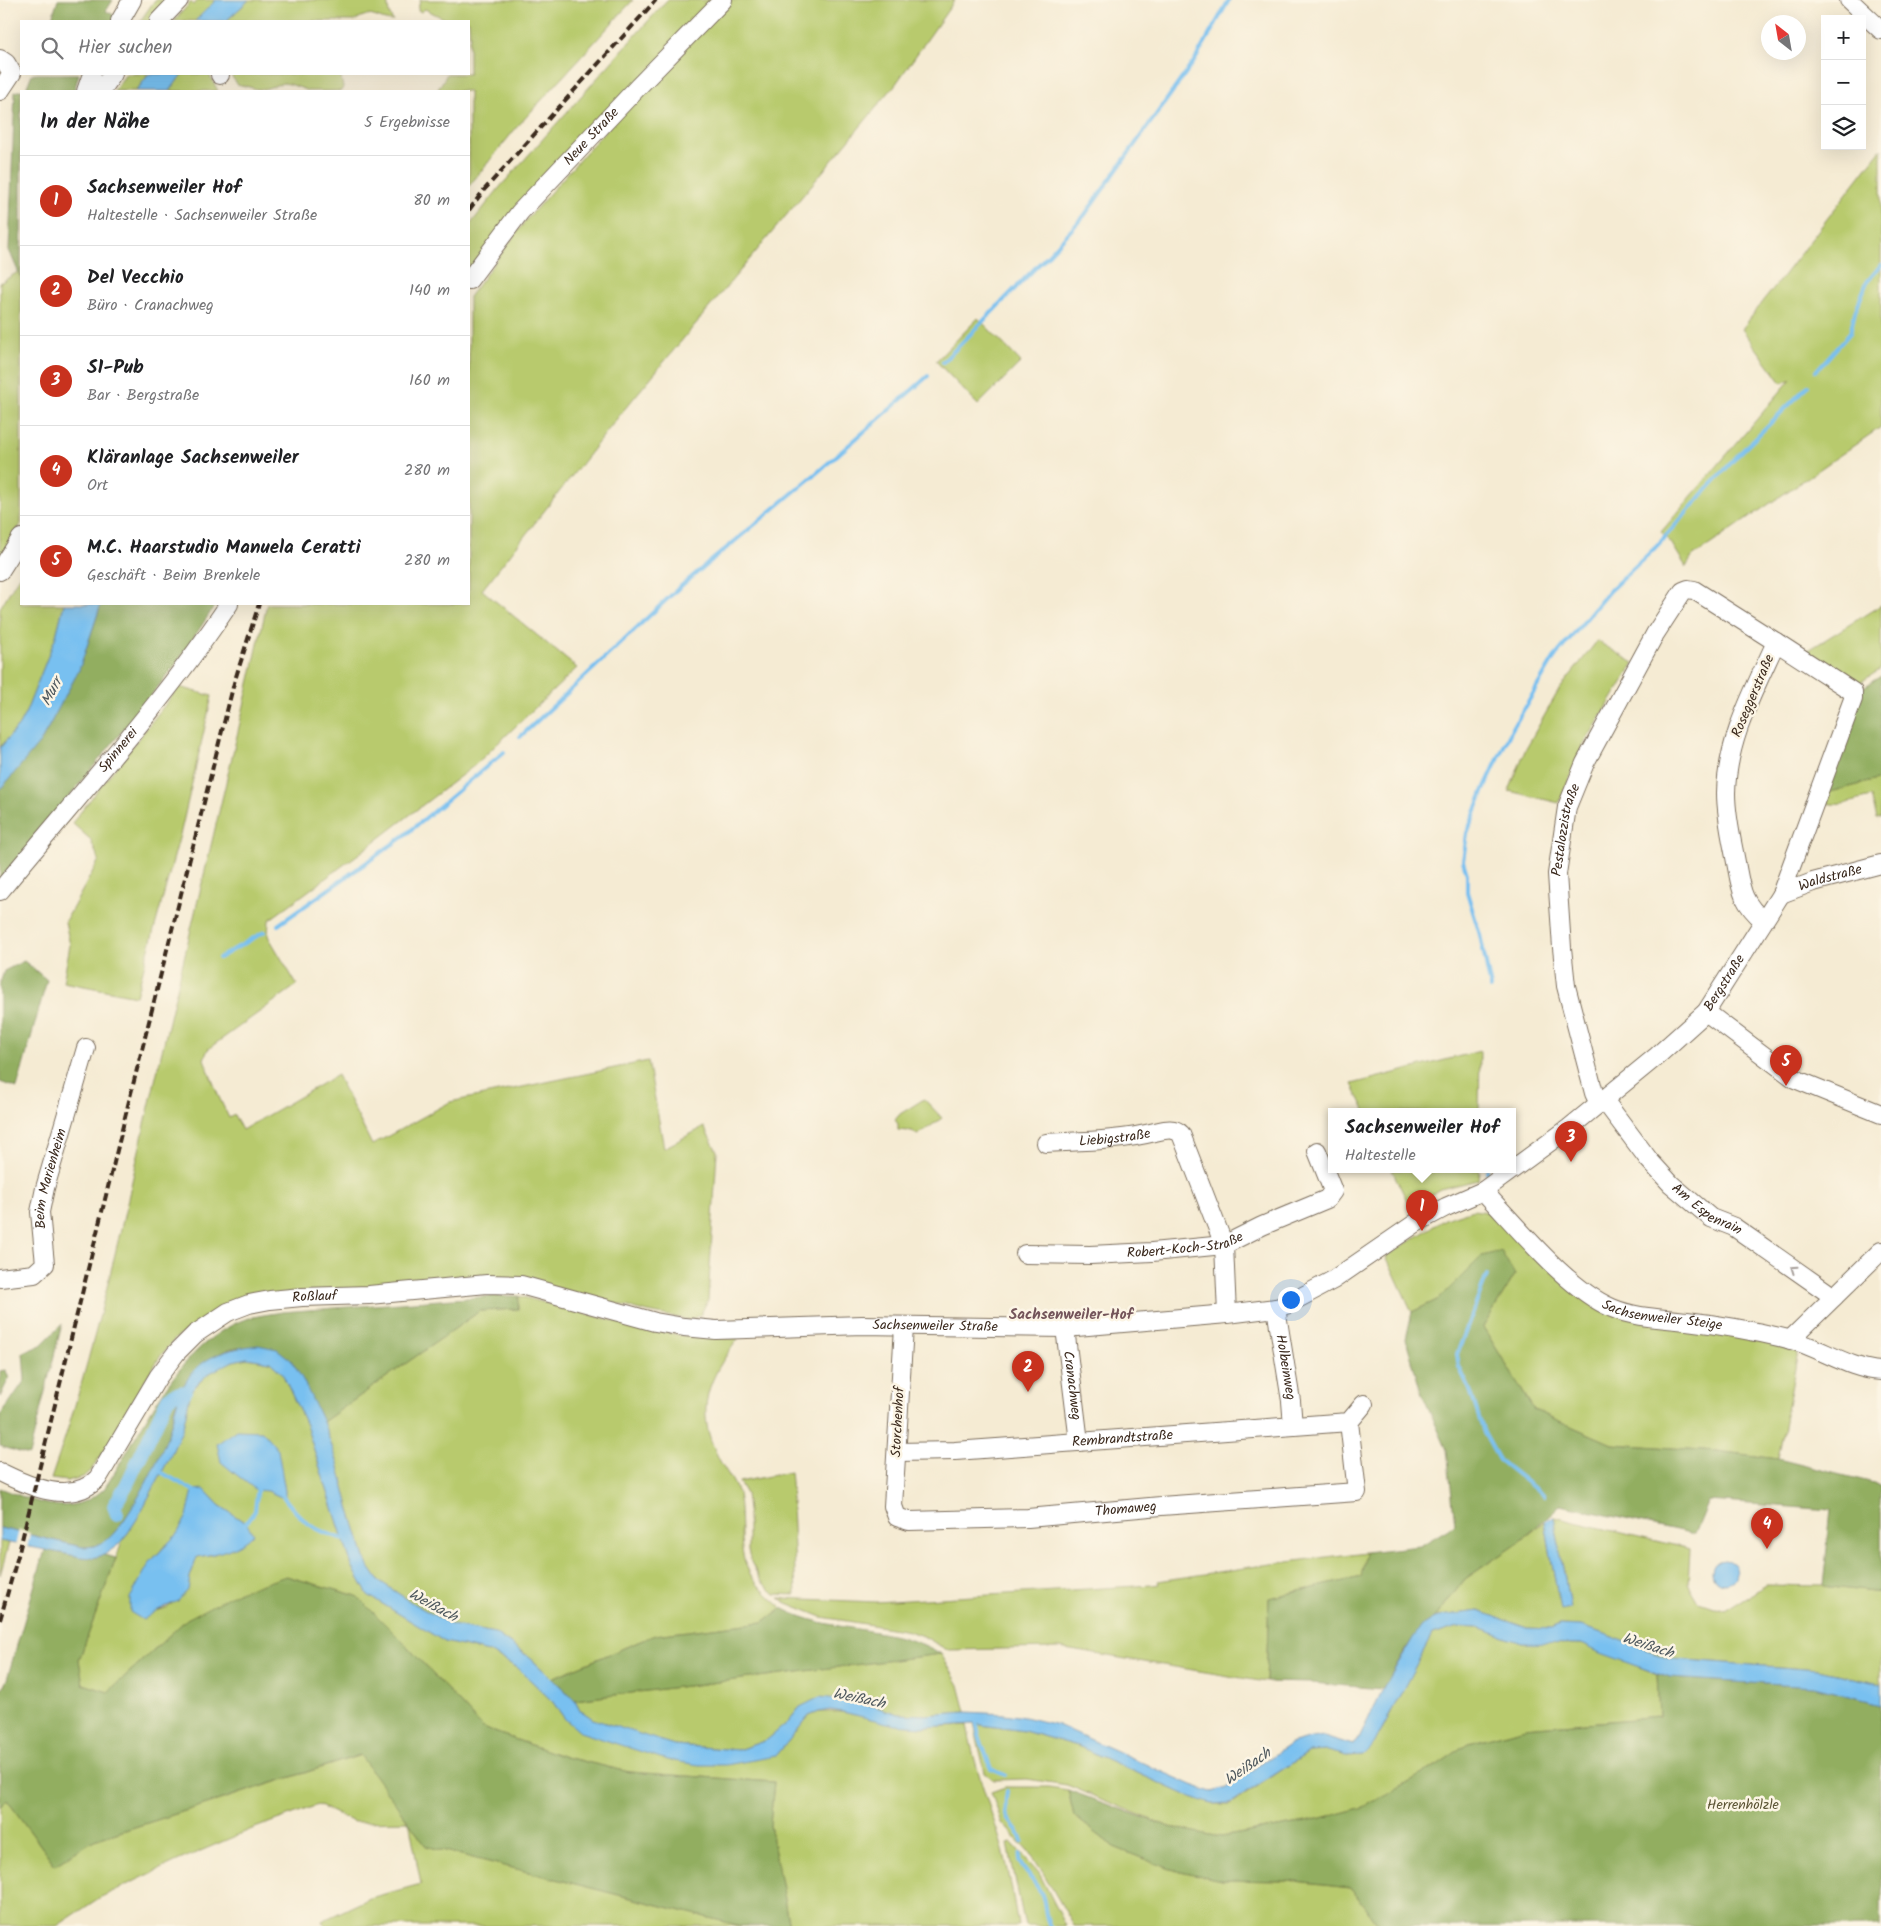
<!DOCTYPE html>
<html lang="de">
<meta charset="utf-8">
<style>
body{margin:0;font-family:Kalam,sans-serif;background:#f6f6f6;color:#202124}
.controls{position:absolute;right:15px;top:15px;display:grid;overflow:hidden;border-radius:0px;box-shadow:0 5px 20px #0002}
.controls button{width:45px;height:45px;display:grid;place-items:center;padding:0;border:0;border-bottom:1px solid #e0e0e0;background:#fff;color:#202124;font:25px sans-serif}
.compass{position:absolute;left:1761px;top:15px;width:45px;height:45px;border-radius:50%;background:#fff;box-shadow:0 5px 20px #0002;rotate:329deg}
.you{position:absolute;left:1290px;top:1299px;width:18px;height:18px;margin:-12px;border:4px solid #fff;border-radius:50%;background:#1a73e8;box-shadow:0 0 0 8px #1a73e833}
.badge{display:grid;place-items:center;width:32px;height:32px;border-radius:50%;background:#c8321e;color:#fff;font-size:16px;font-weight:700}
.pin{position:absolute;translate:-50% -41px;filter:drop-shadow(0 1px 2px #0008)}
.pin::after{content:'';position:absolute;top:26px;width:18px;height:15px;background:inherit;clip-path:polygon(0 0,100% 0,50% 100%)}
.popup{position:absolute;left:1328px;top:1108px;width:188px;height:65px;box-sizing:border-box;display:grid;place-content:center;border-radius:0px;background:#fff;filter:drop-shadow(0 1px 4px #0005);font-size:16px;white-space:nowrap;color:#757577}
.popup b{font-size:19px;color:#202124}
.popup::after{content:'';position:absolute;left:50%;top:100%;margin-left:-10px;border:10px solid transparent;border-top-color:#fff}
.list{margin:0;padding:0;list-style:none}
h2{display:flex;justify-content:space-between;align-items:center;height:65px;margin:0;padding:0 20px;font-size:21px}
h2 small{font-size:16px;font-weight:400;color:#757577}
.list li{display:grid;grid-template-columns:32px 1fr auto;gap:15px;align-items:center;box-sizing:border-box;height:90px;padding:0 20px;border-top:1px solid #e0e0e0}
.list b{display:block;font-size:19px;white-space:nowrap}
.list p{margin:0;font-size:16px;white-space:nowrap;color:#757577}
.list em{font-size:16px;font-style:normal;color:#757577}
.icon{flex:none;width:28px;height:28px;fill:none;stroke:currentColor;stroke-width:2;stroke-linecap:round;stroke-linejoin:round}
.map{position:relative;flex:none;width:1881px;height:1926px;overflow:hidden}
.search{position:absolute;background:#fff;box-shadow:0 5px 20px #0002;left:20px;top:20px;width:450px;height:55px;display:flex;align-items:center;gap:12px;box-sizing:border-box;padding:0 18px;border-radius:0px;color:#757577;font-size:19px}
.panel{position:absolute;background:#fff;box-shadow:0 5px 20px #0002;left:20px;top:90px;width:450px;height:515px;border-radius:0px}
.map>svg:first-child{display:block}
.green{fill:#b8ca6d;stroke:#7a7a46;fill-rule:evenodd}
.forest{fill:#92ae60;stroke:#666c3f}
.water{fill:#78c0f0;stroke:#5a7587}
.pier{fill:#f5ebd3}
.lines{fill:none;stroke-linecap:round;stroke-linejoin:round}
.stream{stroke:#78c0f0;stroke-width:4}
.canal{stroke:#78c0f0;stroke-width:14}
.minor-casing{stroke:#7c6e5d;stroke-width:20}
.minor{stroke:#fff;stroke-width:18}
.rail{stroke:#3b2a1e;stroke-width:4;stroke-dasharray:8 4;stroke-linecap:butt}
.oneway{stroke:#a79f9a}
.labels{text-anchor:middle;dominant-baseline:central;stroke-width:5;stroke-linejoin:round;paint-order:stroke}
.street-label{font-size:14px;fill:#3b2a1e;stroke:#fcf5e5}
.park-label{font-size:14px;fill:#5a5232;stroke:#fcf5e5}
.water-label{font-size:15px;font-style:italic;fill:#4d575d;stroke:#fcf5e5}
.neighbourhood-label{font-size:15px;font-weight:bold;fill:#74555a;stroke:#fcf5e5}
</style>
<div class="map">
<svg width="1881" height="1926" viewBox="0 0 1881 1926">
<rect width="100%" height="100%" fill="#fcf5e5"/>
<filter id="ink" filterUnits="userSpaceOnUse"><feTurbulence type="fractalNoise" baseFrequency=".02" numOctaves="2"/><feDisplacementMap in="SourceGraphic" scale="10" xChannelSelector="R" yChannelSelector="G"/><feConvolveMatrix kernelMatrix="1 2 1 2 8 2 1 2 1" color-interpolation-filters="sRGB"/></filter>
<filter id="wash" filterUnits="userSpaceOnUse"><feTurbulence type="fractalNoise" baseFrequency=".0096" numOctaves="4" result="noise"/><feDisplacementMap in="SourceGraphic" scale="20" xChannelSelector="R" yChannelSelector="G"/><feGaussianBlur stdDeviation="1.12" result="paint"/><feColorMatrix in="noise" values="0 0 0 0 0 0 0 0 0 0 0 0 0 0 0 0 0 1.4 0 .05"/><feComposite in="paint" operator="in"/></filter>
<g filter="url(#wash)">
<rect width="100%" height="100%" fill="#f5ebd3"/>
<g class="green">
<polygon points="155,0 169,0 150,21 140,21"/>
<polygon points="198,0 216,0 195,21 174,21 191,2 194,5"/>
<path d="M249,0H387L389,13L393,21C377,21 371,8 355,21H226Z"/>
<polygon points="420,0 633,0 517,127 469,186 469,91 437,91 447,74 469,74 469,40 470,37 469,21 449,21 425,9 421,12 418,10"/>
<polygon points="667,0 715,0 469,269 469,226 500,187"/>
<path d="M729,0H955L895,85L623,411L482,590L577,668L475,765L364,850L269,920L268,936L297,985L208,1049L204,1059L218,1095L229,1118L234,1115L242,1130L337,1075L372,1145L450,1102L648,1061L664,1148L704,1127L717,1151L708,1300L700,1315L690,1320L648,1312L521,1279L222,1307L175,1339L162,1354L146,1378L112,1439L91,1470L83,1477L67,1481L51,1479C95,1354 122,1223 152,1094C190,930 231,767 267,604H469V297L527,219L611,124Z"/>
<polygon points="126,74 149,74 136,91 114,91"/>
<polygon points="182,74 209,74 218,91 170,91"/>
<polygon points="230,74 340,74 343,87 341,91 309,91 290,84 283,83 264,89 257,89 237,84"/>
<polygon points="1881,149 1881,427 1692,557 1686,567 1672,544 1661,532 1791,379 1782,383 1742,329"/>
<polygon points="18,272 21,278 21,524 0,560 0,283"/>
<polygon points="978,318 1021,362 978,405 936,361"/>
<polygon points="21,573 21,604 64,604 56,636 26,712 19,725 0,748 0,608"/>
<polygon points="1881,605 1881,669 1856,685 1807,651"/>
<polygon points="1597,641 1634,663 1583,746 1559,803 1509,791 1526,748 1559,690"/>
<polygon points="179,687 212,696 181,831 136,996 63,982 70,945 65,922 99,860 90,839 72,823"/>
<path d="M1881,779V817L1877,818L1871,797C1851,801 1843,808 1822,802L1826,793Z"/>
<polygon points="1480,1051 1479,1112 1366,1112 1352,1084"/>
<polygon points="924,1099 942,1118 918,1135 910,1131 898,1130 898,1124 895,1120 900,1114"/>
<polygon points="1392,1170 1479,1170 1478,1180 1440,1189 1410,1207"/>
<polygon points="1473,1210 1496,1213 1589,1302 1756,1340 1798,1352 1778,1459 1717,1451 1612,1444 1534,1410 1483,1327 1515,1275 1482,1256 1439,1299 1412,1312 1386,1256 1445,1219"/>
<path d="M519,1296L645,1329L680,1335L738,1339C708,1379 694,1409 718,1457C724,1470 734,1480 738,1494C741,1506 740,1519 741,1532C741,1571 754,1583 782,1608L763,1622L655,1635L552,1678L528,1656L495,1633L452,1625L414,1604L378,1580L367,1564L349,1507L338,1463L323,1422L480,1311L518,1309Z"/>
<path d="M247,1358L270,1362L282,1373L306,1425L352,1566L368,1595L445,1642L489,1652L518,1668L552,1701L565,1719L667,1760L776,1756L809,1716L819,1712H843L899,1725L924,1727L967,1725C974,1765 988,1801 1000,1840C1009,1868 1013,1897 1018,1926H789L770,1825L774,1782L629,1772L565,1757L483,1728L403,1642L357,1596L286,1576L187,1619L108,1692L83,1684L79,1660L122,1542L137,1519L169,1459L183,1427L191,1391L208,1374L220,1367L233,1361ZM282,1475L285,1491L284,1498L268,1491ZM204,1489L219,1505L247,1524L215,1554L197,1557L190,1577L188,1590L167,1608L156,1611L150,1562L177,1534Z"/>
<polygon points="790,1472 791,1482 796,1595 775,1594 761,1581 751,1562 748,1550 748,1511 746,1494 739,1482"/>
<polygon points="1554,1517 1690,1549 1688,1583 1699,1602 1725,1611 1766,1585 1823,1586 1881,1593 1881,1684 1818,1670 1673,1659 1582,1626 1560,1625 1552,1629 1527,1628 1479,1611 1448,1615 1435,1618 1465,1579 1522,1540 1545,1521 1560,1609 1570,1608"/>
<polygon points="0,1541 9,1543 0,1575"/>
<polygon points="1366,1552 1362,1577 1269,1598 1266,1682 1059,1648 947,1650 925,1637 909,1631 822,1617 787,1603 779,1598 876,1602 1152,1585 1159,1584 1158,1581 1264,1565"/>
<polygon points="1458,1627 1479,1628 1522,1643 1582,1644 1657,1674 1659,1717 1525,1728 1469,1743 1433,1768 1364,1807 1311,1821 1221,1837 1169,1827 1067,1785 1027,1779 994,1780 985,1773 974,1724 1024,1731 1078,1746 1186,1795 1211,1804 1231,1804 1309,1752 1327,1751 1347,1756 1363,1755 1374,1744 1432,1635"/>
<polygon points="941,1654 959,1685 966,1712 925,1715 898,1714 857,1701 800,1707 787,1723 767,1740 738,1750 674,1745 623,1730 593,1719 580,1710 575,1700"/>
<polygon points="361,1755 426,1846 741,1926 325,1926 322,1921 370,1898 421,1884 409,1821 354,1822 318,1805 252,1829 177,1861 99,1898 57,1926 0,1926 0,1807 7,1800 55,1865 94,1840"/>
<polygon points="1005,1787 1049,1787 1068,1790 1074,1816 1114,1847 1167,1868 1221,1880 1287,1881 1351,1888 1379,1926 1074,1926 1042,1871 1033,1857 1002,1823 991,1792"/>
<polygon points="1012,1843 1039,1873 1066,1926 1025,1926 1008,1844"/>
</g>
<g class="forest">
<polygon points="58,0 113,0 106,11 117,17 115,21 51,21"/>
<polygon points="32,74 79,74 74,91 21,91 21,278 9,250 15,92 26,89"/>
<polygon points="101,604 216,604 174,667 0,882 0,787 41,741 79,670"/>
<polygon points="1881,676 1881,779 1826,793 1857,691"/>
<polygon points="24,961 47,980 17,1088 0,1082 0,984 4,971"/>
<polygon points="1501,1251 1515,1275 1483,1327 1534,1410 1612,1444 1717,1451 1778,1459 1874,1483 1881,1487 1881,1593 1823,1586 1831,1510 1709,1501 1695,1534 1560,1505 1522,1540 1465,1579 1435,1618 1422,1626 1405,1650 1383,1689 1312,1683 1266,1682 1269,1598 1361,1577 1366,1552 1420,1546 1455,1525 1447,1450 1420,1389 1406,1339 1412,1312 1439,1299 1482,1256"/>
<path d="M493,1296H519L518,1309L480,1311L323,1422L291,1360C275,1356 255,1349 239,1348C221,1347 190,1373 182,1388C174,1403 173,1420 168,1435C159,1461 126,1528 104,1542C97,1546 91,1547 82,1547L0,1528V1488C38,1502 69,1519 104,1489C141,1434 172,1354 234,1324C249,1316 266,1315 282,1312Z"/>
<polygon points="62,1324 29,1455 0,1446 0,1416 25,1380 23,1353 41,1345"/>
<polygon points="5,1370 9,1378 0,1397 0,1371"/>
<polygon points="45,1550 81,1557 92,1558 104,1555 116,1558 79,1660 83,1684 108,1692 187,1619 236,1593 286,1576 357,1596 403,1642 483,1728 565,1757 629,1772 774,1782 770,1825 789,1926 741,1926 426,1846 360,1755 94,1840 55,1865 7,1800 0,1807 0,1693 7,1679"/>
<path d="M782,1608C831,1635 895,1624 941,1654L575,1700L552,1678L655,1635L763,1622Z"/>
<polygon points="1657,1674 1670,1678 1814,1687 1881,1704 1881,1926 1379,1926 1351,1888 1287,1881 1221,1880 1167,1868 1114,1847 1074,1816 1068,1790 1169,1827 1221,1837 1311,1821 1364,1807 1433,1768 1469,1743 1525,1728 1659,1717"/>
</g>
<g class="water">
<polygon points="216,0 249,0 226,21 195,21"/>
<polygon points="149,74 182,74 170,91 136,91"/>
<polygon points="64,604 101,604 79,670 41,741 0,790 0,748 19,725 26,712 56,636"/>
<path d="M258,1345L277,1349L291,1360L303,1380L323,1422L338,1463L349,1507L367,1564L378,1580L414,1604L452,1625L495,1633L530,1658L575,1700L580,1710L593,1719L674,1745L738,1750L767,1740L787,1723L800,1707L820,1697L857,1701L898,1714L925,1715L966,1712L1005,1714L1024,1717L1058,1725L1192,1785L1212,1792L1226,1788L1290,1744L1311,1738L1324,1736L1353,1745L1357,1742L1383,1689L1413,1638L1422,1626L1435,1618L1448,1615L1479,1611L1527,1628L1552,1629L1560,1625L1582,1626L1673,1659L1818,1670L1881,1684V1704L1814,1687L1670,1678L1600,1653L1582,1644L1522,1643L1479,1628L1458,1627L1432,1635L1374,1744L1363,1755L1346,1756L1327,1751L1309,1752L1231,1803L1211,1804L1186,1795L1078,1746L1024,1731L974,1724L924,1727L895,1725L843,1712L830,1710L819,1712L809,1716L776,1756L726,1765H699L667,1760L580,1732L565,1719L552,1701L518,1668L489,1652L445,1642L368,1595L352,1566L306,1425L282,1373L270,1362L259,1360L247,1358L233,1361L208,1374L198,1383L191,1391L183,1427L169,1459L137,1519L122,1542L104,1555L92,1558L81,1557L0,1541V1528L82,1547C91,1547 97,1546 104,1542C126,1528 159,1460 168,1435C175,1413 177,1390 193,1372C209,1353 235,1348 258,1345Z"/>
<polygon points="236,1430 262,1431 278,1450 285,1491 285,1499 268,1491 256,1490 233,1472 221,1462 217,1444"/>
<path d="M204,1489L219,1505L247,1524L253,1534C240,1549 216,1554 197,1557L190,1577L188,1590L178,1601L156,1611L143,1620L130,1612V1598L150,1562L177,1534L187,1516L193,1490Z"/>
<polygon points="1554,1517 1570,1608 1560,1610 1545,1521 1548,1518"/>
<circle cx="1724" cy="1572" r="12"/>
</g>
<polygon class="pier" points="19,1530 30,1533 27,1549 15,1546"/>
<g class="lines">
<g class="stream">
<polyline points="943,362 1048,255 1084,216 1195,60 1229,0"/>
<polyline points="1816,371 1850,333 1855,312 1867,282 1881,265"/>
<polyline points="594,668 681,586 819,471 928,376"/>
<polyline points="520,737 594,668"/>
<polyline points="278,925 404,836 504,752"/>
<polyline points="219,958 264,932"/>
<polyline points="1491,988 1480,935 1467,892 1467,874 1463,861 1467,833 1485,787 1511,731 1554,658 1609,591 1656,547 1738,455 1808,386"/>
<polyline points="1487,1172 1487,1170"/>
<polyline points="1487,1275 1457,1354 1459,1367 1470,1390 1484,1433 1499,1460 1544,1496"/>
<polyline points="159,1471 196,1492"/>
<path d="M282,1495C303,1523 313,1531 348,1540"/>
<polyline points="243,1527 255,1511 258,1485"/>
<path d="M976,1722C978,1736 986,1754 991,1769L1005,1775"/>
<path d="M1007,1791C1006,1797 1005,1805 1006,1812C1007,1822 1019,1828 1022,1841"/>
<path d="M1020,1855L1019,1861C1025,1873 1036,1882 1042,1895C1046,1905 1044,1916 1050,1926"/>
</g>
<polyline class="canal" points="117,1514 114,1506 127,1484 168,1398 175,1394 185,1392"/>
</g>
</g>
<g filter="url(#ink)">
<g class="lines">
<g class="minor-casing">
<g id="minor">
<polyline points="1849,0 1881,30"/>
<polyline points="120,21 132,0"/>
<polyline points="159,21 179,0"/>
<polyline points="0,59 6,63 12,73 0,91"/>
<polyline points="220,74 220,75"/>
<polyline points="86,91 92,74"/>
<polyline points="101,91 113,74"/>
<path id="s1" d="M469,280L520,212L638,87L723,0"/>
<polyline points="0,571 21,538"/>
<path id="s2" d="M0,891C78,796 161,706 229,604"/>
<path id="s3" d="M1781,894L1813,882L1881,864"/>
<polyline points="1706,1012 1795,1079 1881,1114"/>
<path id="s4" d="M1604,1100L1649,1160L1671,1184L1711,1218L1734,1227L1834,1297"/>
<path id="s5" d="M1599,1104L1594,1093L1566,986L1562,948L1557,874L1567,807L1585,763L1655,634L1683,591L1688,589L1694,590L1776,642"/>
<path id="s6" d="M1046,1143C1083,1141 1119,1141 1155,1132C1164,1130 1174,1127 1181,1134L1224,1245L1227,1314"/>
<path id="s7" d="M1483,1191C1518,1227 1567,1289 1612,1308C1635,1318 1662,1318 1687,1321C1721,1325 1755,1331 1788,1339C1820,1347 1848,1369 1881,1371"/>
<path id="s8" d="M1025,1254L1090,1255L1152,1252L1224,1245L1262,1226L1327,1199L1333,1191L1317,1151"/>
<path id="s9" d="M0,1278L34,1274L45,1264L40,1212L45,1188L86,1048"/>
<path id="s10" d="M1276,1308L1291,1401L1293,1426"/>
<path id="s11" d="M904,1327L893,1506L897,1517L909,1521L1028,1518L1161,1506L1357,1492L1349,1422"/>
<path id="s12" d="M1065,1328L1079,1442"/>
<polyline points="1790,1340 1881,1251"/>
<path id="s13" d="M897,1452L955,1451L1349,1422L1364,1404"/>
<path id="s14" d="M0,1472C28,1486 72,1506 98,1478L158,1377L176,1353L195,1334L228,1312L249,1304L270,1300L302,1297L369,1295L487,1284L521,1285L655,1322L684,1327L716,1330L862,1325L1065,1328L1227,1314L1276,1308L1286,1305L1333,1280L1416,1223L1446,1207L1483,1191L1569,1128L1657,1056L1706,1012L1781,894L1853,699V692L1776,642C1754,691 1727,739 1726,793C1726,815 1731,837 1735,857C1741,887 1740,901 1764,921"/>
</g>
</g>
<use href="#minor" class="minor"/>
<g class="rail">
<polyline points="469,210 484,190 656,0"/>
<polyline points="0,1620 19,1552 129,1101 234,683 259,604"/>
</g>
</g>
<defs><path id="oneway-chevron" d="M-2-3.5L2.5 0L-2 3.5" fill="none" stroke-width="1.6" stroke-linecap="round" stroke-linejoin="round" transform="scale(1.25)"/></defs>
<use class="oneway" href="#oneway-chevron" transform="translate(1794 1269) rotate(-145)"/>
</g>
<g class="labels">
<g class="street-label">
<text stroke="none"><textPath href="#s1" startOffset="189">Neue Straße</textPath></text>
<text transform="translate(1753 696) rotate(-67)">Roseggerstraße</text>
<text stroke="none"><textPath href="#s2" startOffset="184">Spinnerei</textPath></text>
<text stroke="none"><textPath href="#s5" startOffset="280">Pestalozzistraße</textPath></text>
<text stroke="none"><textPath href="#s3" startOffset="52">Waldstraße</textPath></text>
<text stroke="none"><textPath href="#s14" startOffset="1936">Bergstraße</textPath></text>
<text stroke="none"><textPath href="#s6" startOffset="69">Liebigstraße</textPath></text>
<text stroke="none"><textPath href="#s9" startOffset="136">Beim Marienheim</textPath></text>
<text stroke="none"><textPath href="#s4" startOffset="152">Am Espenrain</textPath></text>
<text stroke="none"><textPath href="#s8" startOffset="161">Robert-Koch-Straße</textPath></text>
<text stroke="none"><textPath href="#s14" startOffset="408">Roßlauf</textPath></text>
<text stroke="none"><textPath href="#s7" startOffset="226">Sachsenweiler Steige</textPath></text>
<text stroke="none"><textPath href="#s14" startOffset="1035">Sachsenweiler Straße</textPath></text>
<text stroke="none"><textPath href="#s10" startOffset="60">Holbeinweg</textPath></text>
<text stroke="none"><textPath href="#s12" startOffset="58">Cranachweg</textPath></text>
<text transform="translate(898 1422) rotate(-87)">Storchenhof</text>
<text stroke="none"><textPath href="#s13" startOffset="226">Rembrandtstraße</textPath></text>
<text stroke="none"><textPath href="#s11" startOffset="421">Thomaweg</textPath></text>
</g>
<g class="park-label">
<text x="1743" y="1805">Herrenhölzle</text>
</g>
<g class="water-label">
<text transform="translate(52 692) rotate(-63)">Murr</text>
<text transform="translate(433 1606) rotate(29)">Weißach</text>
<text transform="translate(1648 1646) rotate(18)">Weißach</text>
<text transform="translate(859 1699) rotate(12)">Weißach</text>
<text transform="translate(1248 1767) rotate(-35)">Weißach</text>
</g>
<g class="neighbourhood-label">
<text x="1071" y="1315">Sachsenweiler-Hof</text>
</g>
</g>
</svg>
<div class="controls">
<button>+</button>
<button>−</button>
<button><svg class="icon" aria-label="layers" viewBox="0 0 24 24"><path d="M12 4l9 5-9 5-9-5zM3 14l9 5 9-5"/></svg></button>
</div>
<svg class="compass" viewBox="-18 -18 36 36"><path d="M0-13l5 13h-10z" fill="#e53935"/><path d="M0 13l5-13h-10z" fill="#757577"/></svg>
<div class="you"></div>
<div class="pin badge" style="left:1422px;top:1231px">1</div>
<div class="popup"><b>Sachsenweiler Hof</b>Haltestelle</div>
<div class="pin badge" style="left:1028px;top:1392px">2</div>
<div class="pin badge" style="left:1571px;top:1162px">3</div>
<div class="pin badge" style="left:1767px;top:1549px">4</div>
<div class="pin badge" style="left:1786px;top:1086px">5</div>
<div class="search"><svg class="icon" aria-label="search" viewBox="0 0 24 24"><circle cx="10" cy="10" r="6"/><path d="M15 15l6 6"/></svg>Hier suchen</div>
<section class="panel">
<h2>In der Nähe<small>5 Ergebnisse</small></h2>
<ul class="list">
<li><span class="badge">1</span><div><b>Sachsenweiler Hof</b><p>Haltestelle · Sachsenweiler Straße</p></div><em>80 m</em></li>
<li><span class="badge">2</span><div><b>Del Vecchio</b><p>Büro · Cranachweg</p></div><em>140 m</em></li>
<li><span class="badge">3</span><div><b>S1-Pub</b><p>Bar · Bergstraße</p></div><em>160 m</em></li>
<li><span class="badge">4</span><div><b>Kläranlage Sachsenweiler</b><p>Ort</p></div><em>280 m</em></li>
<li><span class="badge">5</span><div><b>M.C. Haarstudio Manuela Ceratti</b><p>Geschäft · Beim Brenkele</p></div><em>280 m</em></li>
</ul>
</section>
</div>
